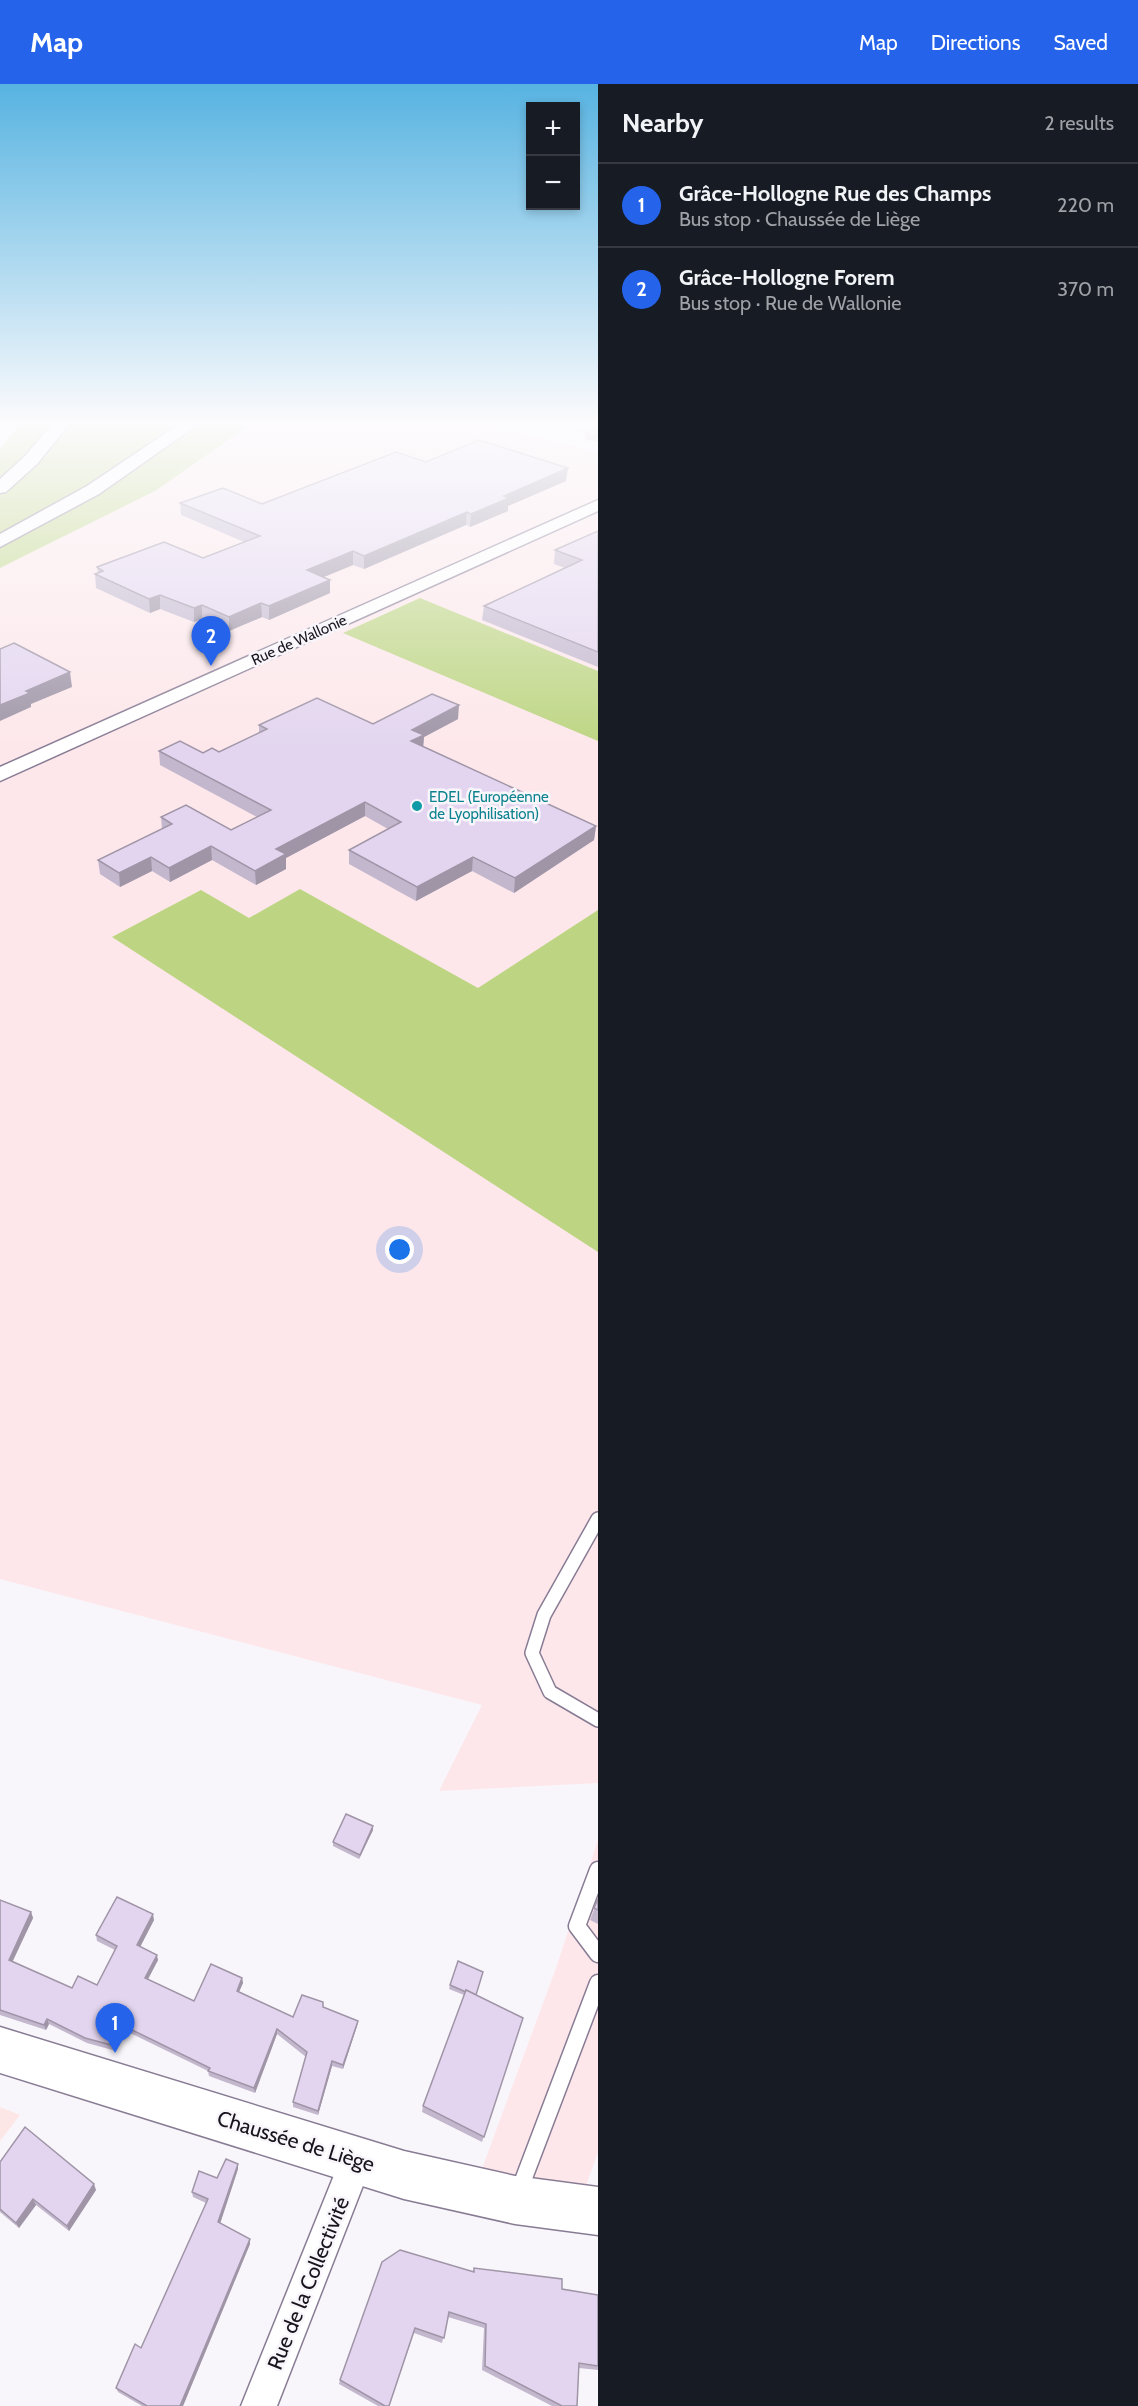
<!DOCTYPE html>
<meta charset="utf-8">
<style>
body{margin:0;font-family:Cabin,sans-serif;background:#20242c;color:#f1f3f6}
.controls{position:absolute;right:18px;top:18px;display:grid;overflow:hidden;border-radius:0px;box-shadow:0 3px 9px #0003}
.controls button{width:54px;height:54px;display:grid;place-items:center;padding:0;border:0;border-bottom:2px solid #363941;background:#171b24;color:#f1f3f6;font:30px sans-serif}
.you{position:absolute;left:400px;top:1166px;width:21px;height:21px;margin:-15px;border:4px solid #fff;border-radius:50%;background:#1a73e8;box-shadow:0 0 0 9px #1a73e833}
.badge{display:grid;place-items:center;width:39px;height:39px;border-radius:50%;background:#2563eb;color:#fff;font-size:20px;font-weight:700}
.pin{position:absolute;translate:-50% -50px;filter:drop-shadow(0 2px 3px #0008)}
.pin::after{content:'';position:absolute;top:32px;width:21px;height:18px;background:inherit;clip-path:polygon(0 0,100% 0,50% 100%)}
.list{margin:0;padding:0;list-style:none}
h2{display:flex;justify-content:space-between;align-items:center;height:78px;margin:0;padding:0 24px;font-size:26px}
h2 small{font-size:20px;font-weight:400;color:#9ea1a6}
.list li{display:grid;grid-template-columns:39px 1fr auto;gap:18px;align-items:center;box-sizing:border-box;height:84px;padding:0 24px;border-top:2px solid #363941}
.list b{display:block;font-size:22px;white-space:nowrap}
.list p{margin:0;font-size:20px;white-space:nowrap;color:#9ea1a6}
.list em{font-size:20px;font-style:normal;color:#9ea1a6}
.map{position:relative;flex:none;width:598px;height:2322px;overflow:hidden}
header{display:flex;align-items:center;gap:36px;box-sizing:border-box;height:84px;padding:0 30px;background:#2563eb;color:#fff}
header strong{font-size:28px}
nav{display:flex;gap:33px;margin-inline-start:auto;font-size:21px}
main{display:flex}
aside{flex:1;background:#171b24}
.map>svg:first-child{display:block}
.industrial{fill:#fde7ea}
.education{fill:#fde7e6}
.green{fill:#bdd582}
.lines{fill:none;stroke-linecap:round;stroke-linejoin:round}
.lane-far2-casing{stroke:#887c94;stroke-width:8}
.lane-far1-casing{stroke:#887c94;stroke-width:16}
.lane-casing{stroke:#887c94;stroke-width:19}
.street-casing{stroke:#887c94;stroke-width:3}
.secondary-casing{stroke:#887c94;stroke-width:3}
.highway-casing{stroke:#887c94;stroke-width:3}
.path{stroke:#a6a2a8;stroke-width:2;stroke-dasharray:2 1.5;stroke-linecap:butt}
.lane-far2{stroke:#fff;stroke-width:6}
.lane-far1{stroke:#fff;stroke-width:13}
.lane{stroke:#fff;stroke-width:16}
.street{fill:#fff;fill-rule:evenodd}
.secondary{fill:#fff;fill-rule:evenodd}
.highway{fill:#fff;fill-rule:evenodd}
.wall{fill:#c3b7ce}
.shaded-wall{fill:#9f95a7}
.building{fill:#e3d5ef;stroke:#9f95a7;stroke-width:1.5}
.culture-dot{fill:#0f9aa8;stroke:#f9f6fb;stroke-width:2}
.labels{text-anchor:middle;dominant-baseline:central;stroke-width:5;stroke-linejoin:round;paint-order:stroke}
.far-street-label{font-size:15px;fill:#19141d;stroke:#f9f6fb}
.far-culture-label{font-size:15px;fill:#0d838f;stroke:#f9f6fb;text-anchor:start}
.near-street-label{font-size:21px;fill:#19141d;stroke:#f9f6fb}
</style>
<header>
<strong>Map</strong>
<nav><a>Map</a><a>Directions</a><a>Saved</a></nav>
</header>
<main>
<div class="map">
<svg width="598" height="2322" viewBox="0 0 598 2322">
<rect width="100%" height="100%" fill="#f9f6fb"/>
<g class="industrial">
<polygon points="255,339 480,339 598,368 598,1699 439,1707 482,1621 0,1495 0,484 155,407"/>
<polygon points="598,1756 598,2068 586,2102 480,2090 556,1884"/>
</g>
<polygon class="education" points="0,2023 20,2031 0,2057"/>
<g class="green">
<polygon points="21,339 253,339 155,407 0,484 0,365"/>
<polygon points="420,514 598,587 598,657 343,549"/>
<polygon points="300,805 478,904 598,826 598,1168 112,853 201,806 249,834"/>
</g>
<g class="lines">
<g class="lane-far2-casing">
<polyline id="lane-far2" points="0,342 2,339"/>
</g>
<g class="lane-far1-casing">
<polyline id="lane-far1" points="598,1435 544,1531 532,1569 550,1608 598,1636"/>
</g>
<g class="lane-casing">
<g id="lane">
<polyline points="598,1786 577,1842 598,1870"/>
<polyline points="519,2107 598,1899"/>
</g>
</g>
<g class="street-casing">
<polygon id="street" points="357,2060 369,2064 373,2076 277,2322 241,2322 345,2064"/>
</g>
<g class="secondary-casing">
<g id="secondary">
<polygon points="598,416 598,427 0,697 0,683"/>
<polygon points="0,1943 404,2067 515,2092 598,2103 598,2151 515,2140 404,2115 0,1989"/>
</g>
</g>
<g class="highway-casing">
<g id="highway">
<polygon points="53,339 70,339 37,380 6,408 0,409 0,395 25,372"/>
<polygon points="181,339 200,339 99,410 0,463 0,450 87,402"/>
</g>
</g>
<polyline class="path" points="544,339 598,351"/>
<use href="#lane-far2" class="lane-far2"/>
<use href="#lane-far1" class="lane-far1"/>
<use href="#lane" class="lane"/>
<use href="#street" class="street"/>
<use href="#secondary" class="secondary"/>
<use href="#highway" class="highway"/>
</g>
<g class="wall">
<polygon points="598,341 598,358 585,356 586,351"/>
<polygon points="426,378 566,397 508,422 508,427 470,443 466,441 364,485 353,481 323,493 330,509 269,536 262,533 229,547 202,535 194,538 160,525 150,529 96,504 95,490 98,489 97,483 203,474 244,458 181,431 180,419 262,420"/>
<polygon points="598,447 598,583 482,536 484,522 565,484 554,480 555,466"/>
<polygon points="458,635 424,653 423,663 596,742 594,756 514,809 472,787 416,817 349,780 349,766 388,745 365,732 286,774 286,785 256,801 212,776 170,798 152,787 120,803 100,790 98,776 162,745 161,733 231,746 257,733 160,681 159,667 203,669 219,668 259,649 259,641 373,640"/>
<polygon points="373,1742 373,1746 359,1775 333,1762 333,1758"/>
<polygon points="598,1815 598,1840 590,1836"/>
<polygon points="0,1816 31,1828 33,1834 12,1877 72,1904 97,1901 115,1866 97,1857 96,1851 154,1836 140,1863 158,1876 148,1895 194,1917 242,1894 243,1899 239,1908 293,1933 323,1923 358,1937 357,1942 343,1985 332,1982 318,2031 293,2023 293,2018 306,1973 277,1950 255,2009 209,1992 208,1987 126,1947 116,1967 87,1959 49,1940 46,1946 0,1931"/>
<polygon points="450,1901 476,1911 523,1934 482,2058 422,2028 423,2022 464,1911 449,1905"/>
<polygon points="0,2078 96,2106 69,2147 36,2121 19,2144 0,2128"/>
<polygon points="238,2085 220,2139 250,2155 250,2160 183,2322 142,2322 118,2308 116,2304 141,2264 206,2119 193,2113 192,2108 217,2094"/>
<polygon points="474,2184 562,2205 598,2211 598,2286 579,2284 577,2322 552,2322 482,2286 484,2244 448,2233 442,2259 414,2249 389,2322 378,2322 339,2300 340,2296 473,2187"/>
</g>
<g class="shaded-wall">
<polygon points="568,384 566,397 508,422 508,427 470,443 471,430 504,412"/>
<polygon points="467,428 466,441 364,485 364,472"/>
<polygon points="353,467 353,481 307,500 307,486"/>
<polygon points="330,496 330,509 269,536 269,522"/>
<polygon points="160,511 160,525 150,529 149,515"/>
<polygon points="261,519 262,533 229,547 229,533"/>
<polygon points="202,521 202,535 194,538 194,524"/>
<polygon points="70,588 72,603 31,620 31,623 0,637 0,621 26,607"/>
<polygon points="459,621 458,635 424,653 423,665 410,671 412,646"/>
<polygon points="365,718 365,732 286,774 286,785 256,801 255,787 276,765"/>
<polygon points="596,742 594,756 514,809 515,794"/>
<polygon points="211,762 212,776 170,798 169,784"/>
<polygon points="151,773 152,787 120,803 119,789"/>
<polygon points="473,773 472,787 416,817 417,803"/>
<polygon points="373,1742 373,1746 359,1775 360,1771"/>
<polygon points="31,1828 33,1834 11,1881 9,1876"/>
<polygon points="153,1830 154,1836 138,1867 137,1861"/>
<polygon points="157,1871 158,1876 146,1899 145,1894"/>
<polygon points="242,1894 243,1899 237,1912 237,1907"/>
<polygon points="47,1935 49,1940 46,1946 44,1941"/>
<polygon points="358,1937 357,1942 343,1985 343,1981"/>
<polygon points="124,1942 126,1947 116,1967 115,1962"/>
<polygon points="277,1945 277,1950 255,2009 254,2004"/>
<polygon points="332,1977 332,1982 318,2031 318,2027"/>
<polygon points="238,2080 238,2085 219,2143 218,2138"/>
<polygon points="94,2100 96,2106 69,2147 67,2142"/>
<polygon points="33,2115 36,2121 19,2144 16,2139"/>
<polygon points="250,2155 250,2160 183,2322 180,2322"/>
</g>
<g class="building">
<polygon points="598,341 598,353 586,351"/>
<polygon points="479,356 568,384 504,412 509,414 471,430 467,428 364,472 353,467 307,486 330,496 269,522 261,519 229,533 202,521 194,524 160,511 149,515 95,490 103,487 97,483 164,458 203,474 260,452 180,419 223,404 262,420 396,368 426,378"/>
<polygon points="598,447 598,568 484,522 582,476 555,466"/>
<polygon points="14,559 70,588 26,607 30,609 0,621 0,565"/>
<polygon points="432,610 459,621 412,646 424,651 411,657 596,742 515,794 473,773 417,803 349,766 401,738 365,718 276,765 286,770 255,787 211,762 169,784 151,773 119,789 98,776 172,740 161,733 186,721 231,746 271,726 159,667 180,657 203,669 212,664 219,668 267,645 259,641 317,614 373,640"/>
<polygon points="346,1730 373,1742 360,1771 333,1758"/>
<polygon points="117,1813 153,1830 137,1861 157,1871 145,1894 194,1917 211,1880 242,1894 237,1907 293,1933 302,1911 323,1918 323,1923 358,1937 343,1981 332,1977 318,2027 293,2018 307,1968 277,1945 254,2004 208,1987 210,1984 124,1942 115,1962 85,1954 47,1935 44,1941 0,1926 0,1816 31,1828 9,1876 72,1904 78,1892 97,1901 117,1862 96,1851"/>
<polygon points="598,1815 598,1826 594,1824"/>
<polygon points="458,1877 483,1888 476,1911 466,1906 466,1908 450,1901"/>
<polygon points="466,1906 523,1934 484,2053 423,2022"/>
<polygon points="25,2043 94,2100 67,2142 33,2115 16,2139 0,2125 0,2078"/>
<polygon points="226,2075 238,2080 218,2138 250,2155 180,2322 147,2322 116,2304 135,2260 141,2264 208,2115 192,2108 199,2087 217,2094"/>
<polygon points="400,2166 474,2188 474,2184 562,2195 562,2205 598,2211 598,2282 579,2279 577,2322 562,2322 485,2282 486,2240 449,2228 444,2254 415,2244 389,2322 385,2322 340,2296 382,2178"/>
</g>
<linearGradient id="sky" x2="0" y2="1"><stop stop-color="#57b3e1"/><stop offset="0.51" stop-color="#fcfbfd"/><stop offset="1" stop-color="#fcfbfd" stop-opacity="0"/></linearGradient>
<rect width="598" height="664" fill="url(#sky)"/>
<circle class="culture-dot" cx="417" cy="722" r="6"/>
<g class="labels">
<g class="far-street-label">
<text transform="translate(299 556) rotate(-24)">Rue de Wallonie</text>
</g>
<g class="far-culture-label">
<text x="429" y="713">EDEL (Européenne<tspan x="429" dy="17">de Lyophilisation)</tspan></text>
</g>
<g class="near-street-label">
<text transform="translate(296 2057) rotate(17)">Chaussée de Liège</text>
<text transform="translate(308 2199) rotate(-68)">Rue de la Collectivité</text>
</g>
</g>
</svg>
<div class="controls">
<button>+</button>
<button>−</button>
</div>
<div class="you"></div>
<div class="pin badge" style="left:115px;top:1969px">1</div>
<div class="pin badge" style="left:211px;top:582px">2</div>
</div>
<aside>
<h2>Nearby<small>2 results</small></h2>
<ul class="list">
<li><span class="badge">1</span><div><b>Grâce-Hollogne Rue des Champs</b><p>Bus stop · Chaussée de Liège</p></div><em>220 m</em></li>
<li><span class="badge">2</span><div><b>Grâce-Hollogne Forem</b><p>Bus stop · Rue de Wallonie</p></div><em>370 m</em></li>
</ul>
</aside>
</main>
